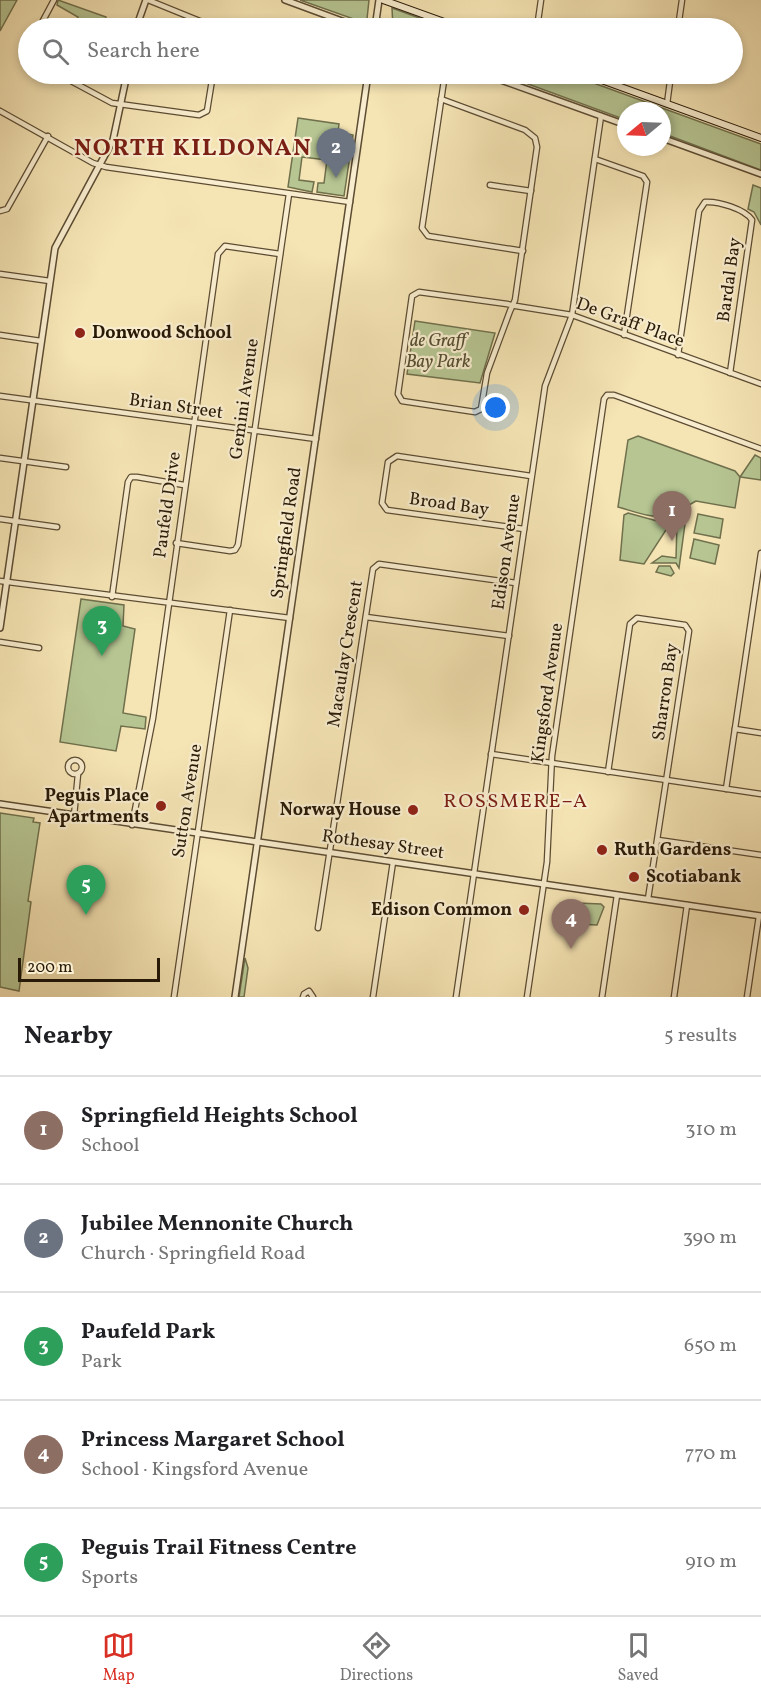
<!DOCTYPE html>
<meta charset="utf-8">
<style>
body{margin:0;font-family:Vollkorn,serif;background:#f2f2f2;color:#202124}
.compass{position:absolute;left:617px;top:102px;width:54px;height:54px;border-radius:50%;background:#fff;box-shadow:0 3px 9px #0003;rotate:251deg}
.scale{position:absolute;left:18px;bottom:15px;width:142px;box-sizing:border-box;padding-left:6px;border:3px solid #291a08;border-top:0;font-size:16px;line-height:21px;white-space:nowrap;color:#291a08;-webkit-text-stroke:4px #f8edce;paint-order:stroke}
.you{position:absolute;left:496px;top:408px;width:21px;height:21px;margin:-15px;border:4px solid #fff;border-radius:50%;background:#1a73e8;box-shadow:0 0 0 9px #1a73e833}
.badge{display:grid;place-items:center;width:39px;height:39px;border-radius:50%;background:#d93025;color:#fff;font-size:20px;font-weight:700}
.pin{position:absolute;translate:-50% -50px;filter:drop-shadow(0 2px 3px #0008)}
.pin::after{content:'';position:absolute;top:32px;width:21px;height:18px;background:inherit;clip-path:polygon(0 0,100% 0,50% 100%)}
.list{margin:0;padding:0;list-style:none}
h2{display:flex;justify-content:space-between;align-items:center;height:78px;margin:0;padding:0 24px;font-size:26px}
h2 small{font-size:20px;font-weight:400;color:#757577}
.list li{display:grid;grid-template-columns:39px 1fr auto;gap:18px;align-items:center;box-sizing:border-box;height:108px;padding:0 24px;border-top:2px solid #e0e0e0}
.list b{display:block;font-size:22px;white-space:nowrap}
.list p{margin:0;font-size:20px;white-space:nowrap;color:#757577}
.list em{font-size:20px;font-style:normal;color:#757577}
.icon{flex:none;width:33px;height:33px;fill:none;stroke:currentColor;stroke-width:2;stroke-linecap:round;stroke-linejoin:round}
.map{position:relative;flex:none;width:761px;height:997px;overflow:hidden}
.search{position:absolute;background:#fff;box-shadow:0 3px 9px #0003;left:18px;right:18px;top:18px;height:66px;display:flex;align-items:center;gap:15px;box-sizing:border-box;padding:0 21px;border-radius:33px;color:#757577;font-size:22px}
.sheet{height:618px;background:#fff}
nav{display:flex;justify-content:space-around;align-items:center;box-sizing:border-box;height:84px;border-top:2px solid #e0e0e0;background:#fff;font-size:16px;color:#757577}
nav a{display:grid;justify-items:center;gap:3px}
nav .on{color:#d93025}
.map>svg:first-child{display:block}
.green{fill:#b6c592;stroke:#70704d;stroke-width:1.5}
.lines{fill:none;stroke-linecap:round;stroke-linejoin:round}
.minor-casing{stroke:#5c4c33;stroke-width:7}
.tertiary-casing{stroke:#5c4c33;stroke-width:8}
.secondary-casing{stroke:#291a08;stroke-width:8}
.minor{stroke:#f8edce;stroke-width:4.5}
.tertiary{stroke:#f8edce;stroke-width:5}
.secondary{stroke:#f8edce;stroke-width:6}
.poi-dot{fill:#8f2418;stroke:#f8edce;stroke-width:2}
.labels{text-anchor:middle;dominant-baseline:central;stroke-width:4.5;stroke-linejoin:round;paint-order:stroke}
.street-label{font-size:18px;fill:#291a08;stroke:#f8edce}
.poi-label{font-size:18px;font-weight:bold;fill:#291a08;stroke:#f8edce;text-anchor:start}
.park-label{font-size:18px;font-style:italic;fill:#534d31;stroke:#f8edce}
.neighbourhood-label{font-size:20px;letter-spacing:1.5px;fill:#7a1f14;stroke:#f8edce}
.district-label{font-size:24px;font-weight:bold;letter-spacing:1.5px;fill:#7a1f14;stroke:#f8edce}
</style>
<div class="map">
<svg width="761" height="997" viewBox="0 0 761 997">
<rect width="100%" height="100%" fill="#f5e4b4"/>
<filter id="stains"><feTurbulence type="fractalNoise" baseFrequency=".00333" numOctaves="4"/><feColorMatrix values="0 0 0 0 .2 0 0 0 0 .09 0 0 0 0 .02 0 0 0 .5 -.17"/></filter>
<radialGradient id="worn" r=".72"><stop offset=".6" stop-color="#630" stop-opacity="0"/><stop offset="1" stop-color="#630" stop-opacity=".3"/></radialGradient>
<g class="green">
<polygon points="0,0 17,0 0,31"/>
<polygon points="58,0 106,17 103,28 72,28 78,17 57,5"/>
<polygon points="300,0 369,0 367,19 362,22"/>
<polygon points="392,8 447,28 393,28"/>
<polygon points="162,74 184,74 182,82 161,80"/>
<polygon points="501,74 569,74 761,144 761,170 662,133 662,111 626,111 626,120"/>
<polygon points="298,118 339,124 338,132 353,135 344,196 317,192 318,183 324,183 327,160 302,157 299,180 314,182 312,192 288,187"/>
<polygon points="753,185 761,188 761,225 754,212 748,209"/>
<polygon points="415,321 495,333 480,383 407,374"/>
<path d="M638,436L735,471L740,477L735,508L696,501C659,523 657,518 618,507L628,440Z"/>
<polygon points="755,455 761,458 761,480 740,477"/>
<polygon points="628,513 657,521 675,516 644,564 620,560 624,515"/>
<polygon points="698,514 723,519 720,538 694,533"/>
<polygon points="677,523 685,524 679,568 676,563 652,563 662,556 676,558"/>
<polygon points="694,539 719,545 715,564 690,558"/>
<polygon points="659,566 670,566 674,573 671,576 656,572"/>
<polygon points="81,599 124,605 123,626 135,629 123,713 146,717 145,729 121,726 116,751 60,742"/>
<polygon points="0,813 34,818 33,822 40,823 28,901 31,902 19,991 0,987"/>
<polygon points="577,903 601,904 604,907 597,925 578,924"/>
<polygon points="245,958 248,968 244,997 239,997"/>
</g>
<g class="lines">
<g class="minor-casing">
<g id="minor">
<polyline points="148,0 217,28"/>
<polyline points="39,28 54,0"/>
<polyline points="537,28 541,0"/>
<polyline points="678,28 682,0"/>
<polyline points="28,47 28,56"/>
<polyline points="58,74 112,103 199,115 207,111 213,74"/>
<polyline points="445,74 422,228 428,236 523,251"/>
<polyline points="441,99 525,130 535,138 537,147 515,300 510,311 487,373 481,409 475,412 402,401 398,394 412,296 419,292 507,304 516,306 572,315 761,384"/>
<polyline points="667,104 671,74"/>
<polyline points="0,111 93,163 106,167 350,202"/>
<polyline points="595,159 643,176 647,182 624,335"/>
<polyline points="490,185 531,191"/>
<polyline points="0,211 7,209 48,136"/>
<polyline points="0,274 50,281"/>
<polyline points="0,335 41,341"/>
<path d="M678,355L699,211L705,202C718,201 745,209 752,220L730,373"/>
<polyline points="0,396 316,439"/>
<polyline points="0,458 66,467"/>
<polyline points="0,519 57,527"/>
<polyline points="524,529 387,510 382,503 388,462 397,456 531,476"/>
<polyline points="176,543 230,551 235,550 238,545 289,194"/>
<polyline points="0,581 290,618"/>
<polyline points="112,597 128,482 131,477 137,477 184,485"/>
<polyline points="366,617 509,636"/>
<polyline points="0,642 39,648"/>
<polyline points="735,729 761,733"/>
<polyline points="491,754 761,794"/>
<circle cx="75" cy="767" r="7"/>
<polyline points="608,772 630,624 637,618 685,625 689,631 648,899"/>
<polyline points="726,789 761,553"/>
<polyline points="74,816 78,774"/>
<polyline points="132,825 153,718 218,254 225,246 280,254"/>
<polyline points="658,840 761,855"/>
<polyline points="318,928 373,569 379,564 516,583"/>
<polyline points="174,997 230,610"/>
<polyline points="303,997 304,994 309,991 313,997"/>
<polyline points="373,997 393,862"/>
<polyline points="456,997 545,386 572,315 601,116"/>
<polyline points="527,997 547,862 552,756 604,399 607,395 614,395 761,449"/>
<polyline points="602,997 617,895"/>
<polyline points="674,997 687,905"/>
<polyline points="747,997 759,916"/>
</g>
</g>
<g class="tertiary-casing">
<g id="tertiary">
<polyline points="285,0 361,28"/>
<polyline points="136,28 146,0"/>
<polyline points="375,28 379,0"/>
<polyline points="484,74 626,125"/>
<polyline points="662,138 761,174"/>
<polyline points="0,628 55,248 113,140 127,74"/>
<polyline points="0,804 761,916"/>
<polyline points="235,997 368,74"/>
</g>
</g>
<g class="secondary-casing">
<g id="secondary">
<polyline points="383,0 461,28"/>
<polyline points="585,74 761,138"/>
</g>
</g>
<use href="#minor" class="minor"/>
<use href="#tertiary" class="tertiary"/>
<use href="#secondary" class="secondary"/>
</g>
<g class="poi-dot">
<circle cx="80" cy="333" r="6"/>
<circle cx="161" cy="806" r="6"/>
<circle cx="413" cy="810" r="6"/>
<circle cx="602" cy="850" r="6"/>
<circle cx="634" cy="877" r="6"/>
<circle cx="524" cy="910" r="6"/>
</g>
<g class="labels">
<g class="street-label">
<text transform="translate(730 280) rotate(-82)">Bardal Bay</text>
<text transform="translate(630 323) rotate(20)">De Graff Place</text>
<text transform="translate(245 399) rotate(-82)">Gemini Avenue</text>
<text transform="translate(176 407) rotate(8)">Brian Street</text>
<text transform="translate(168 505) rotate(-82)">Paufeld Drive</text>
<text transform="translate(449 505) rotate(8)">Broad Bay</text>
<text transform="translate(287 533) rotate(-82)">Springfield Road</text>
<text transform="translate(507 552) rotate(-82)">Edison Avenue</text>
<text transform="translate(346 654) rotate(-81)">Macaulay Crescent</text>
<text transform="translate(666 692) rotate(-82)">Sharron Bay</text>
<text transform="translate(548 693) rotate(-82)">Kingsford Avenue</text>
<text transform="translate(188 801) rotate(-81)">Sutton Avenue</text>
<text transform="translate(383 845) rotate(8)">Rothesay Street</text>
</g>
<g class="poi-label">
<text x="92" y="333">Donwood School</text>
<text x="149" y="796" text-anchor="end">Peguis Place<tspan x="149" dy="21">Apartments</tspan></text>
<text x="401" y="810" text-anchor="end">Norway House</text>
<text x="614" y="850">Ruth Gardens</text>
<text x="646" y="877">Scotiabank</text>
<text x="512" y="910" text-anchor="end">Edison Common</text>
</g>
<g class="park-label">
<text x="438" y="341">de Graff<tspan x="438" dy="21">Bay Park</tspan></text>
</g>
<g class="neighbourhood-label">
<text x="516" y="802">ROSSMERE–A</text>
</g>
<g class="district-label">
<text x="193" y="149">NORTH KILDONAN</text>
</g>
</g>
<rect width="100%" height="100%" filter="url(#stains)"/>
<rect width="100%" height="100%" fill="url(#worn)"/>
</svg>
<svg class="compass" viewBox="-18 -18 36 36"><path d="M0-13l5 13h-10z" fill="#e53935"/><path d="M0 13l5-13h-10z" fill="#757577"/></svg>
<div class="scale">200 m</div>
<div class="you"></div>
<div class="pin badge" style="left:672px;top:541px;background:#8d6e63">1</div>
<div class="pin badge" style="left:336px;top:178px;background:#6b7280">2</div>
<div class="pin badge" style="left:102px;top:656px;background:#2e9e5b">3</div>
<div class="pin badge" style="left:571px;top:949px;background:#8d6e63">4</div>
<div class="pin badge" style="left:86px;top:915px;background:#2e9e5b">5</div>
<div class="search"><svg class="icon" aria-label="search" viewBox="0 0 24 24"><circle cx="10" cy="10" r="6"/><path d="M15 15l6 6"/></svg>Search here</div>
</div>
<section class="sheet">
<h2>Nearby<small>5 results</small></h2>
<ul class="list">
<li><span class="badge" style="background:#8d6e63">1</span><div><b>Springfield Heights School</b><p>School</p></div><em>310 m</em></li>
<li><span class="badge" style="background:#6b7280">2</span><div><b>Jubilee Mennonite Church</b><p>Church · Springfield Road</p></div><em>390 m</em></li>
<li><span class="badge" style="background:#2e9e5b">3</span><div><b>Paufeld Park</b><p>Park</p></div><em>650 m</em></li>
<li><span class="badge" style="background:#8d6e63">4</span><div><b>Princess Margaret School</b><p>School · Kingsford Avenue</p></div><em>770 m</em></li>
<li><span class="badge" style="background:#2e9e5b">5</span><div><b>Peguis Trail Fitness Centre</b><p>Sports</p></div><em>910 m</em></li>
</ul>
</section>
<nav>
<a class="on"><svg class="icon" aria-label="map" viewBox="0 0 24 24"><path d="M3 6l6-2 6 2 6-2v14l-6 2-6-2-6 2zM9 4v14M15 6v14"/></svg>Map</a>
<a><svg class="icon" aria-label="directions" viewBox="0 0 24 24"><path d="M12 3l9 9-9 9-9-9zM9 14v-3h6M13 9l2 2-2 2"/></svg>Directions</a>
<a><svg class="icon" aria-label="saved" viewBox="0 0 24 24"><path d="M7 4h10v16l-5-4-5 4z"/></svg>Saved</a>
</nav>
